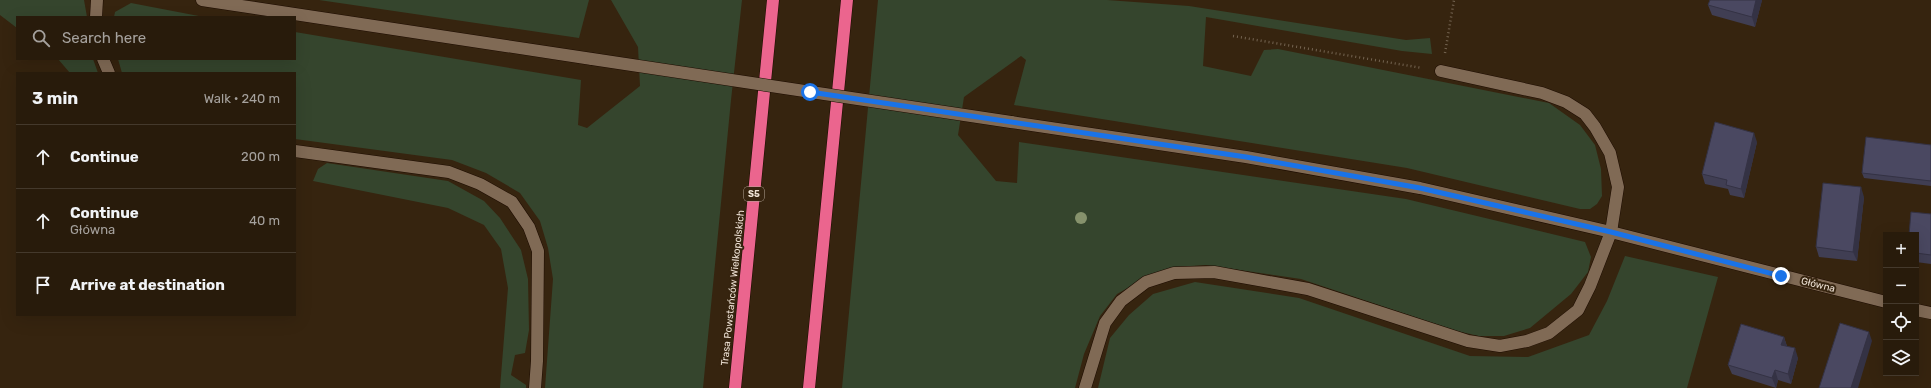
<!DOCTYPE html>
<meta charset="utf-8">
<style>
body{margin:0;font-family:Rubik,sans-serif;background:#302414;color:#f1f3f6}
.controls{position:absolute;right:12px;bottom:12px;display:grid;overflow:hidden;border-radius:0px;box-shadow:0 4px 16px #0002}
.controls button{width:36px;height:36px;display:grid;place-items:center;padding:0;border:0;border-bottom:1px solid #44392c;background:#281b0b;color:#f1f3f6;font:20px sans-serif}
.stop{position:absolute;width:12px;height:12px;margin:-9px;border:3px solid #1a73e8;border-radius:50%;background:#fff}
.stop.end{background:#1a73e8;border-color:#fff;box-shadow:0 1px 4px #0008}
.list{margin:0;padding:0;list-style:none}
h2{display:flex;justify-content:space-between;align-items:center;height:52px;margin:0;padding:0 16px;font-size:17px}
h2 small{font-size:13px;font-weight:400;color:#a5a19d}
.list li{display:grid;grid-template-columns:26px 1fr auto;gap:12px;align-items:center;box-sizing:border-box;height:64px;padding:0 16px;border-top:1px solid #44392c}
.list b{display:block;font-size:15px;white-space:nowrap}
.list p{margin:0;font-size:13px;white-space:nowrap;color:#a5a19d}
.list em{font-size:13px;font-style:normal;color:#a5a19d}
.icon{flex:none;width:22px;height:22px;fill:none;stroke:currentColor;stroke-width:2;stroke-linecap:round;stroke-linejoin:round}
.map{position:relative;flex:none;width:1931px;height:388px;overflow:hidden}
.search{position:absolute;background:#281b0b;box-shadow:0 4px 16px #0002;left:16px;top:16px;width:280px;height:44px;display:flex;align-items:center;gap:10px;box-sizing:border-box;padding:0 14px;border-radius:0px;color:#a5a19d;font-size:15px}
.panel{position:absolute;background:#281b0b;box-shadow:0 4px 16px #0002;left:16px;top:72px;width:280px;height:244px;border-radius:0px}
.map>svg:first-child{display:block}
.green{fill:#35452d}
.lines{fill:none;stroke-linecap:round;stroke-linejoin:round}
.service-casing{stroke:#1d0c00;stroke-width:13}
.minor-casing{stroke:#1d0c00;stroke-width:13}
.motorway-casing{stroke:#1d0c00;stroke-width:13}
.path{stroke:#746451;stroke-width:2.5;stroke-dasharray:1 3;stroke-linecap:butt}
.service{stroke:#806a55;stroke-width:12}
.minor{stroke:#806a55;stroke-width:12}
.motorway{stroke:#eb658e;stroke-width:12}
.minor-bridge-casing{stroke:#1d0c00;stroke-width:13;stroke-linecap:butt}
.minor-bridge{stroke:#806a55;stroke-width:12}
.tree{fill:#86926c}
.wall{fill:#403e53}
.shaded-wall{fill:#343244}
.building{fill:#4a4861;stroke:#343244}
.route{stroke:#1a73e8;stroke-width:5}
.labels{text-anchor:middle;dominant-baseline:central;stroke-width:4;stroke-linejoin:round;paint-order:stroke}
.shield{fill:#36240f;stroke:#b6a899;stroke-width:1}
.shield-label{font-size:9px;font-weight:bold;fill:#ede1d4}
.street-label{font-size:10px;fill:#ede1d4;stroke:#36240f}
</style>
<div class="map">
<svg width="1931" height="388" viewBox="0 0 1931 388">
<rect width="100%" height="100%" fill="#36240f"/>
<g class="green">
<polygon points="0,0 84,0 87,17 17,17 17,28 0,15"/>
<polygon points="319,0 589,0 579,38"/>
<polygon points="611,0 742,0 731,100 703,388 545,388 553,279 548,248 540,221 520,193 486,173 452,160 295,139 295,73 122,73 118,59 295,59 295,32 581,80 578,125 587,128 640,86 638,47"/>
<polygon points="878,0 1107,0 1189,6 1406,40 1430,38 1432,54 1402,51 1206,17 1203,66 1251,76 1264,50 1278,49 1549,103 1580,125 1595,145 1601,169 1602,196 1597,204 1590,209 1580,209 1407,168 1014,105 1026,60 1021,56 964,97 958,135 996,181 1017,183 1019,142 1406,199 1585,242 1591,257 1588,272 1571,294 1530,328 1504,336 1479,336 1457,331 1301,279 1206,265 1175,267 1149,276 1117,294 1100,316 1084,354 1075,388 842,388"/>
<polygon points="131,3 204,17 114,17 115,12"/>
<polygon points="58,59 93,59 98,73 70,73"/>
<polygon points="327,163 448,181 484,201 500,218 521,250 528,279 529,330 525,353 515,355 511,375 526,385 526,388 500,388 508,288 501,249 484,225 448,208 313,181 318,169"/>
<polygon points="1625,256 1718,277 1687,388 1098,388 1110,338 1129,315 1153,294 1195,282 1299,298 1470,356 1528,357 1589,335 1607,301"/>
</g>
<g class="lines">
<g class="service-casing">
<g id="service">
<polyline points="96,17 97,0"/>
<polyline points="103,59 109,73"/>
<polyline points="295,151 449,172 480,184 512,202 529,227 538,251 537,361 535,388"/>
<polyline points="1085,388 1105,323 1121,301 1146,282 1174,273 1214,272 1308,289 1468,341 1500,346 1527,341 1549,333 1578,310 1590,286 1611,232 1618,187 1610,153 1595,127 1585,114 1566,102 1542,93 1441,71"/>
</g>
</g>
<g class="minor-casing">
<g id="minor">
<polyline points="202,0 592,59"/>
<polyline points="1011,122 1246,157 1420,188 1611,232 1886,302"/>
<polyline points="1916,310 1931,313"/>
</g>
</g>
<g class="motorway-casing">
<g id="motorway">
<polyline points="735,388 773,0"/>
<polyline points="809,388 847,0"/>
</g>
</g>
<g class="path">
<polyline points="1233,36 1422,68"/>
<polyline points="1445,53 1454,0"/>
</g>
<use href="#service" class="service"/>
<use href="#minor" class="minor"/>
<use href="#motorway" class="motorway"/>
<g class="minor-bridge-casing">
<polyline id="minor-bridge" points="592,59 1011,122"/>
</g>
<use href="#minor-bridge" class="minor-bridge"/>
</g>
<circle class="tree" cx="1081" cy="218" r="6"/>
<g class="wall">
<polygon points="1710,0 1762,0 1755,27 1712,15 1708,5"/>
<polygon points="1757,142 1744,198 1730,195 1728,189 1705,184 1702,174"/>
<polygon points="1931,145 1931,186 1864,178 1862,173"/>
<polygon points="1864,197 1857,261 1819,257 1816,247"/>
<polygon points="1931,214 1931,264 1916,262 1916,235"/>
<polygon points="1784,337 1787,346 1798,358 1791,384 1778,380 1776,388 1732,374 1728,365"/>
</g>
<g class="shaded-wall">
<polygon points="1756,0 1762,0 1755,27 1752,17"/>
<polygon points="1754,133 1757,142 1744,198 1741,189"/>
<polygon points="1861,187 1864,197 1857,261 1853,252"/>
<polygon points="1869,332 1872,341 1858,388 1851,388"/>
<polygon points="1784,337 1787,347 1781,345"/>
<polygon points="1795,348 1798,358 1791,384 1788,374"/>
<polygon points="1775,370 1778,380 1776,388 1772,378"/>
</g>
<g class="building">
<polygon points="1710,0 1756,0 1752,17 1708,5"/>
<polygon points="1715,122 1754,133 1741,189 1726,185 1727,180 1702,174"/>
<polygon points="1866,137 1931,145 1931,181 1862,173"/>
<polygon points="1823,183 1861,187 1853,252 1816,247"/>
<polygon points="1911,212 1931,214 1931,255 1916,253 1916,235 1909,235"/>
<polygon points="1840,323 1869,332 1851,388 1819,388"/>
<polygon points="1741,324 1784,337 1781,345 1795,348 1788,374 1775,370 1772,378 1728,365"/>
</g>
<g class="lines">
<polyline class="route" points="810,92 1246,157 1420,188 1611,232 1781,276"/>
</g>
<g class="labels">
<rect class="shield" x="744" y="187" width="20" height="14" rx="3"/>
<g class="shield-label">
<text x="754" y="194">S5</text>
</g>
<g class="street-label">
<text transform="translate(1818 285) rotate(14)">Główna</text>
<text transform="translate(733 288) rotate(-84)">Trasa Powstańców Wielkopolskich</text>
</g>
</g>
</svg>
<div class="controls">
<button>+</button>
<button>−</button>
<button><svg class="icon" aria-label="locate" viewBox="0 0 24 24"><circle cx="12" cy="12" r="6"/><path d="M12 2v4M12 18v4M2 12h4M18 12h4"/></svg></button>
<button><svg class="icon" aria-label="layers" viewBox="0 0 24 24"><path d="M12 4l9 5-9 5-9-5zM3 14l9 5 9-5"/></svg></button>
</div>
<div class="stop" style="left:810px;top:92px"></div>
<div class="stop end" style="left:1781px;top:276px"></div>
<div class="search"><svg class="icon" aria-label="search" viewBox="0 0 24 24"><circle cx="10" cy="10" r="6"/><path d="M15 15l6 6"/></svg>Search here</div>
<section class="panel">
<h2>3 min<small>Walk · 240 m</small></h2>
<ul class="list">
<li><svg class="icon" aria-label="ahead" viewBox="0 0 24 24"><path d="M12 20V5M6 11l6-6 6 6"/></svg><div><b>Continue</b></div><em>200 m</em></li>
<li><svg class="icon" aria-label="ahead" viewBox="0 0 24 24"><path d="M12 20V5M6 11l6-6 6 6"/></svg><div><b>Continue</b><p>Główna</p></div><em>40 m</em></li>
<li><svg class="icon" aria-label="arrive" viewBox="0 0 24 24"><path d="M6 21V4h12l-3 4 3 4H6"/></svg><div><b>Arrive at destination</b></div></li>
</ul>
</section>
</div>
